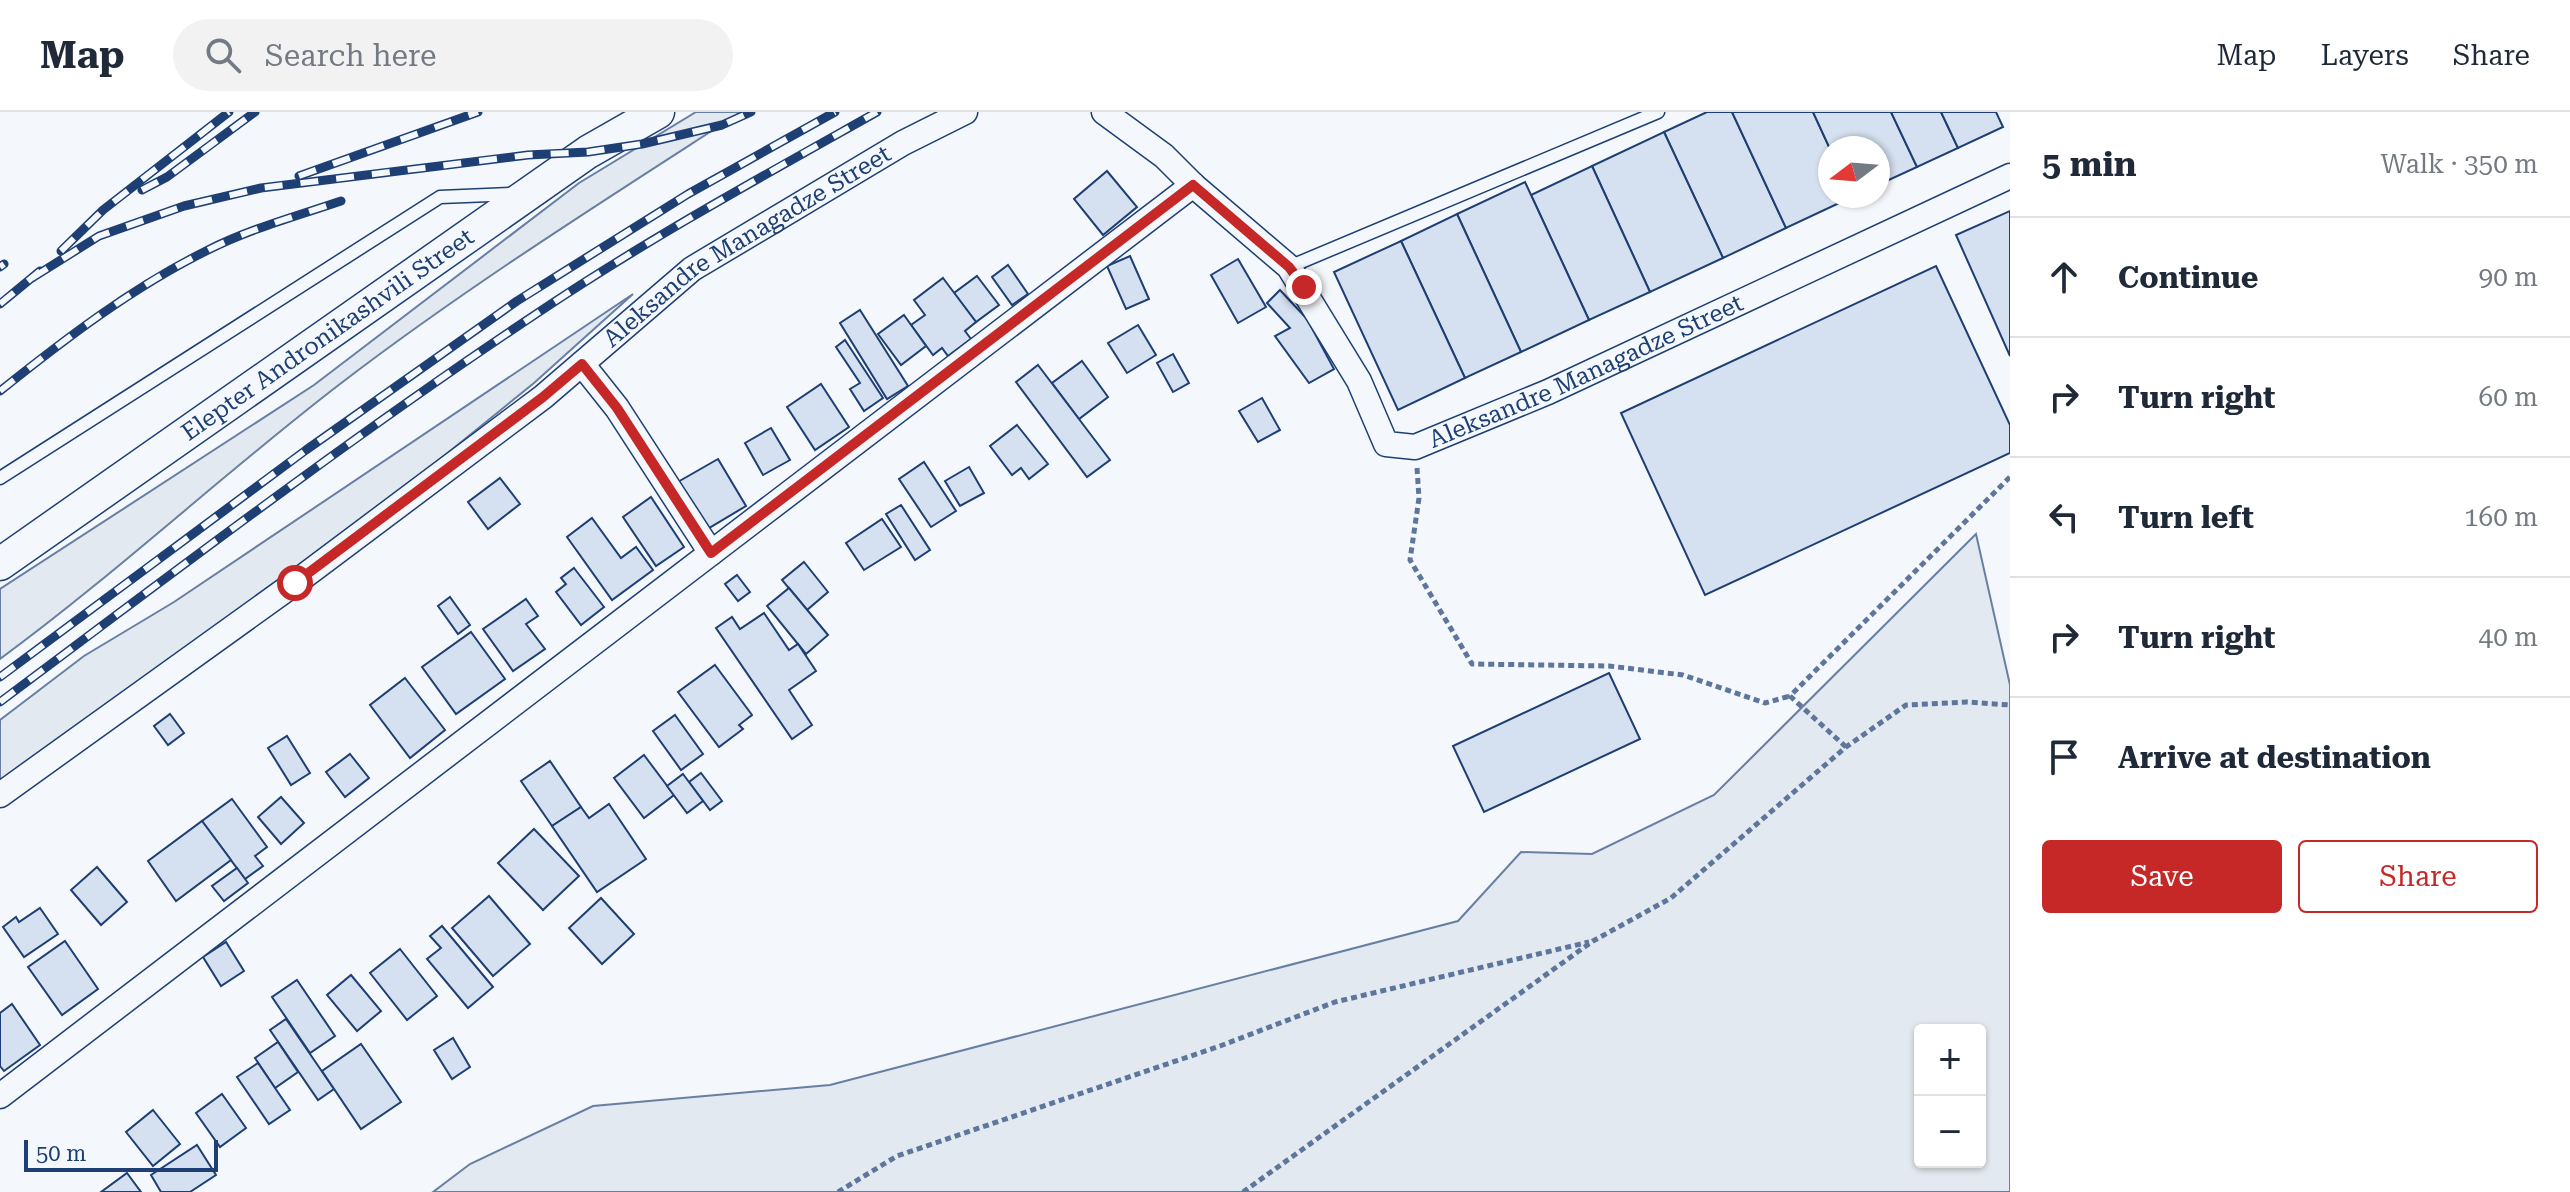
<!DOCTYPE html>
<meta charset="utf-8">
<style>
body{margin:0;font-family:"Roboto Serif",serif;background:#f2f2f3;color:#1f2937}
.controls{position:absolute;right:24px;bottom:24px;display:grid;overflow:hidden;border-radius:8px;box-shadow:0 2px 6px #0004}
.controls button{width:72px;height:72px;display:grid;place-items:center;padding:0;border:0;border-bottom:2px solid #e0e1e3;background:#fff;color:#1f2937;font:40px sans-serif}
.compass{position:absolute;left:1818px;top:24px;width:72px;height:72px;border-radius:50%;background:#fff;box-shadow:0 2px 6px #0004;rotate:254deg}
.scale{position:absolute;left:24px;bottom:20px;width:194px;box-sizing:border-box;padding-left:8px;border:4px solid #1d3f73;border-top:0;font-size:22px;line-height:28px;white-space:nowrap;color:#1d3f73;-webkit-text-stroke:6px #f4f7fb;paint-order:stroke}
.stop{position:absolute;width:24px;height:24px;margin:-18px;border:6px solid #c62828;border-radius:50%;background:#fff}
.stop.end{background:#c62828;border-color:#fff;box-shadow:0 2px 8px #0008}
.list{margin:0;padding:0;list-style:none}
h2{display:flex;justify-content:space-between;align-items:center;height:104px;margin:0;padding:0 32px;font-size:34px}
h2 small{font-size:26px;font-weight:400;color:#747a83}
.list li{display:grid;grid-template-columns:52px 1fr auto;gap:24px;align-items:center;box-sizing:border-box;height:120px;padding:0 32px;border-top:2px solid #e0e1e3}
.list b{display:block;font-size:30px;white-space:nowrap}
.list em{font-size:26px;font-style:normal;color:#747a83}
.actions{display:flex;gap:16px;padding:24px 32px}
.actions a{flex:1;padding:18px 0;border:2px solid #c62828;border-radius:8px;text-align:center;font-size:28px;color:#c62828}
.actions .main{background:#c62828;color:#fff}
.icon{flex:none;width:44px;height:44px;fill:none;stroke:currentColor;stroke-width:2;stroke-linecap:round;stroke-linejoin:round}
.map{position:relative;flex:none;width:2010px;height:1080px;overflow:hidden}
header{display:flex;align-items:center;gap:48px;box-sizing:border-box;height:112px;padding:0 40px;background:#fff;border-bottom:2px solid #e0e1e3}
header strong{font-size:38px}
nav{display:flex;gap:44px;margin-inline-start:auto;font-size:28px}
.search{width:560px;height:72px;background:#f2f2f3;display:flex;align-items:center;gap:20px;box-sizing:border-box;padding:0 28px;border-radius:44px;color:#747a83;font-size:30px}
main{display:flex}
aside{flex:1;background:#fff}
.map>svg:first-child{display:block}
.green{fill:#e3e9f0;stroke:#687fa3;stroke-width:2;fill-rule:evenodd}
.building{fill:#d5e0f0;stroke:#1d3f73;stroke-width:2}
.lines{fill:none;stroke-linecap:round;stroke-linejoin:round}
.service-casing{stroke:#1d3f73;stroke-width:15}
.minor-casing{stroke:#1d3f73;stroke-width:27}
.secondary-casing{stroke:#1d3f73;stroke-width:35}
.path{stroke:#5e769c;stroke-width:5;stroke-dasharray:6 4;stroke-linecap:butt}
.service{stroke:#f4f7fb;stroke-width:12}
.minor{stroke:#f4f7fb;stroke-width:24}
.secondary{stroke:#f4f7fb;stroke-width:32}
.rail-casing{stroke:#1d3f73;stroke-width:9}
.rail{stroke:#f4f7fb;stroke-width:6;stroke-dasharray:18;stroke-linecap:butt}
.route{stroke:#c62828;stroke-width:10}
.labels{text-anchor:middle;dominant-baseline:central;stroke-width:6;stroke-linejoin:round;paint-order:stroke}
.street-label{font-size:24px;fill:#1d3f73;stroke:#f4f7fb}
</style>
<header>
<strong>Map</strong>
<div class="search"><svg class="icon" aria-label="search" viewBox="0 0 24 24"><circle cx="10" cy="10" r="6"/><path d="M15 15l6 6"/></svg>Search here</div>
<nav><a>Map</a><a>Layers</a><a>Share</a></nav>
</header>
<main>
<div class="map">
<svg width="2010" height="1080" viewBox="0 0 2010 1080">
<rect width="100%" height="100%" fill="#f4f7fb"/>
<g class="green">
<path d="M696,0H741C605,88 468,174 340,272C224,361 117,461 0,547V477L314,273L579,71Z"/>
<polygon points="633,182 534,271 360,412 0,670 0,608 84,544 174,490"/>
<path d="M1976,422L2010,573V1080H433L470,1052L593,994L830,973L1458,809L1521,740L1592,742L1714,683ZM1920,918H1980V1050H1920Z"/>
</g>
<g class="building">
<polygon points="1707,0 1732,0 1786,116 1723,146 1664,20"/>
<polygon points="1732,0 1813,0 1830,37 1830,84 1852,85 1786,116"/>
<polygon points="1813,0 1891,0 1917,55 1878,73 1878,36 1830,37"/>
<polygon points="1891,0 1941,0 1958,36 1917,55"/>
<polygon points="1941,0 1996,0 2003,15 1958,36"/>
<polygon points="1664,20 1723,146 1650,180 1592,54"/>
<polygon points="1592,54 1650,180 1589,208 1531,83"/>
<polygon points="1107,59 1137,95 1103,123 1074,87"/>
<polygon points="1525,70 1589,208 1521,240 1457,102"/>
<polygon points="2010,99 2010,244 1956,123"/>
<polygon points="1457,102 1521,240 1465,266 1401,129"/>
<polygon points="1401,129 1465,266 1398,298 1334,160"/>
<polygon points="1130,144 1149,187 1126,197 1107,154"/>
<polygon points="1238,147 1266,195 1238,211 1211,163"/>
<polygon points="1008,153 1028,182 1012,193 992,165"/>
<polygon points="1936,154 2010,313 2010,341 1705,483 1621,301"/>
<polygon points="977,164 999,193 976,210 954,181"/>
<polygon points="943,166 976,210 965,219 971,227 948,244 942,236 933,243 911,213 925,203 914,188"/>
<polygon points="1280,178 1307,207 1334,257 1309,271 1275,224 1290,216 1267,191"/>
<polygon points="860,198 908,274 887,287 840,211"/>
<polygon points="904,203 926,234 901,253 878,222"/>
<polygon points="1138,213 1156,243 1127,261 1108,231"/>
<polygon points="845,228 883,286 864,299 850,277 860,271 836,235"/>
<polygon points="1173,242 1189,271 1173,280 1157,251"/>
<polygon points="1082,249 1108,285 1079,307 1052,271"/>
<polygon points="1038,253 1110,348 1087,365 1016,270"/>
<polygon points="821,272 849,315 815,338 787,295"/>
<polygon points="1262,286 1280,318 1258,330 1239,299"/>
<polygon points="1017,313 1048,352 1029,367 1021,356 1012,363 990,334"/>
<polygon points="771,316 790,348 763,363 745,331"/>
<polygon points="718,347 746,394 704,419 676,371"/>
<polygon points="924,350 956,399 931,415 899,367"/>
<polygon points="969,355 984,381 960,394 945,369"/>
<polygon points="500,366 520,392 488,417 468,390"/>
<polygon points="651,385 684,435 656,454 623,405"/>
<polygon points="901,393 930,438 915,448 886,402"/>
<polygon points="592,406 621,446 636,435 653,458 612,488 567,425"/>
<polygon points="882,407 901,435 864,458 846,431"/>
<polygon points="804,450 828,480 807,498 782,468"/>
<polygon points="574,456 604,495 581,513 556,480 566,472 561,466"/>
<polygon points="737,463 750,480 738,489 725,472"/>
<polygon points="789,476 828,523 806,542 767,494"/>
<polygon points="450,485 470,513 458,522 438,494"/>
<polygon points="526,487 538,504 526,512 545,537 513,559 483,517"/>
<polygon points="764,501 789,538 798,532 816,559 789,578 812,613 792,627 716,516 732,505 740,517"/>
<polygon points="471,520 505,567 456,602 422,555"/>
<polygon points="715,553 752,603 739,613 743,617 719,635 678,580"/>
<polygon points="1609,561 1640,627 1484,700 1453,634"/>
<polygon points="405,566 445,618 410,646 370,593"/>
<polygon points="170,602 184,621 168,633 154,614"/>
<polygon points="675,603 703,642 681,658 653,619"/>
<polygon points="287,624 310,661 291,673 268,636"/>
<polygon points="350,642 369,666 345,685 326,660"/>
<polygon points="644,643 674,683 644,706 614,666"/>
<polygon points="550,649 581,695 552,714 521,669"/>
<polygon points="701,661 722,689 710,698 689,670"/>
<polygon points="683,662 703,689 687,701 667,674"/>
<polygon points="281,685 304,711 281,732 258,705"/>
<polygon points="232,687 267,735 255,744 263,754 245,767 202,709"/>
<polygon points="609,692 646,747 597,780 552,714 581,695 589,706"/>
<polygon points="202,709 231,748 176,789 148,749"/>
<polygon points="534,717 579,764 543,798 498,751"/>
<polygon points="97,755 127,790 101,813 71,778"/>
<polygon points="237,756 248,771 224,789 212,774"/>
<polygon points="489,784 530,832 493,864 452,816"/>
<polygon points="601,786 634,822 602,852 569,816"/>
<polygon points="40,796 58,822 24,845 3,815 16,805 19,810"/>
<polygon points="442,814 493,875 468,896 427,847 441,836 430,824"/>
<polygon points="65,829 98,877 62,903 28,855"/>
<polygon points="226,830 244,859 221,874 203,845"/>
<polygon points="400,837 437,884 407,908 370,861"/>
<polygon points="351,863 381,899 357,919 327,883"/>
<polygon points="297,868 335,924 310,941 272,885"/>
<polygon points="12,892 40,933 4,959 0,954 0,901"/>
<polygon points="286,907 334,977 318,988 270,918"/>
<polygon points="453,926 470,955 452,967 434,938"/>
<polygon points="278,930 298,960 275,976 255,946"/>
<polygon points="361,932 401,990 361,1017 322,959"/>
<polygon points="258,951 290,998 269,1012 237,965"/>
<polygon points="222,982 246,1016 220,1035 196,1001"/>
<polygon points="153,998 180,1032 153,1054 126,1020"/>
<polygon points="197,1033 216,1063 190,1080 161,1080 151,1063"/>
<polygon points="127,1061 141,1080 101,1080"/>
</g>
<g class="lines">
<g class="service-casing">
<g id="service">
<polyline points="1289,155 1658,0"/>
<polyline points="0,366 440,85 513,82"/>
</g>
</g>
<g class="minor-casing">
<g id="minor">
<path id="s1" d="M1104,0L1164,44L1193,73L1289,155L1359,269L1386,332L1415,335L1548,280L2010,64"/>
<polyline points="582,252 617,296 711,441"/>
<path id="s2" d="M0,683L295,471L543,285L692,157L903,31L965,0"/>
<polyline points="0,984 1193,73"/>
</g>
</g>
<g class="secondary-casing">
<g id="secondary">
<path id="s3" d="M0,452L588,40L658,0"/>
</g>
</g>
<g class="path">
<polyline points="1417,356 1419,386 1410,448 1472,552 1609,554 1683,563 1765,591 1790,584"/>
<polyline points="1846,635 1790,584 2010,365"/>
<polyline points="838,1080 897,1044 1220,934 1335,890 1589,830"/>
<polyline points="1243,1080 1593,829 1671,786 1846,635 1906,593 1967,590 2010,593"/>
</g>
<use href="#service" class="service"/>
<use href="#minor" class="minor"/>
<use href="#secondary" class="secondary"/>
<g class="rail-casing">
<g id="rail">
<polyline points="299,64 478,0"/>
<polyline points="142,78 167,65 255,0"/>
<polyline points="61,139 103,98 229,0"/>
<polyline points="0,155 4,152"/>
<polyline points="32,166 99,124 184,94 261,76 528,43 588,40 642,32 722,13 751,0"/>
<polyline points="0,192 40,159"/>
<path d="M0,279C65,227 133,175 208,138C249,117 297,104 341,89"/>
<polyline points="0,565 306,338 517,189 688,82 835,0"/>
<path d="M0,590C178,457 354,323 539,200C648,127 763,64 877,0"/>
</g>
</g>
<use href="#rail" class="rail"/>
</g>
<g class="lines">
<polyline class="route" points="295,471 543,285 582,252 617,296 711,441 1193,73 1289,155 1304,175"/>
</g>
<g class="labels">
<g class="street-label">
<text stroke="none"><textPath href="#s2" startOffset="928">Aleksandre Managadze Street</textPath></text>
<text stroke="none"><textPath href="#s3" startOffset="400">Elepter Andronikashvili Street</textPath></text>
<text stroke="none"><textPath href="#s1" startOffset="660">Aleksandre Managadze Street</textPath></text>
</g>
</g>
</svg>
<div class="controls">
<button>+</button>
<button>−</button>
</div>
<svg class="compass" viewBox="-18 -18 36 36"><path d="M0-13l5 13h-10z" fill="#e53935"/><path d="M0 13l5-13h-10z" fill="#747a83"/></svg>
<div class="scale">50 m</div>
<div class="stop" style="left:295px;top:471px"></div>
<div class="stop end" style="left:1304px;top:175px"></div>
</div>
<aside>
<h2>5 min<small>Walk · 350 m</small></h2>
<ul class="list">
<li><svg class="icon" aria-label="ahead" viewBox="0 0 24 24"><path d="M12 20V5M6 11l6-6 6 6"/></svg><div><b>Continue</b></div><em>90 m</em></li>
<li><svg class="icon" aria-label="right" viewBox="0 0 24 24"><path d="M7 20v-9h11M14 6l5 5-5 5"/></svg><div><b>Turn right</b></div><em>60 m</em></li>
<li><svg class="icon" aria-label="left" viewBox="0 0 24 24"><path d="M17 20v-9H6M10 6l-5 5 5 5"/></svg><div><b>Turn left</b></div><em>160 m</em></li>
<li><svg class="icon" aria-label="right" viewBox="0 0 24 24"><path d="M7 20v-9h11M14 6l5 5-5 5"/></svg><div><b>Turn right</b></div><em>40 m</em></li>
<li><svg class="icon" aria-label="arrive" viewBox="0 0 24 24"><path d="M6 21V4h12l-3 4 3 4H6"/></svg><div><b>Arrive at destination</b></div></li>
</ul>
<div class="actions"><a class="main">Save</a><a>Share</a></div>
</aside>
</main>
